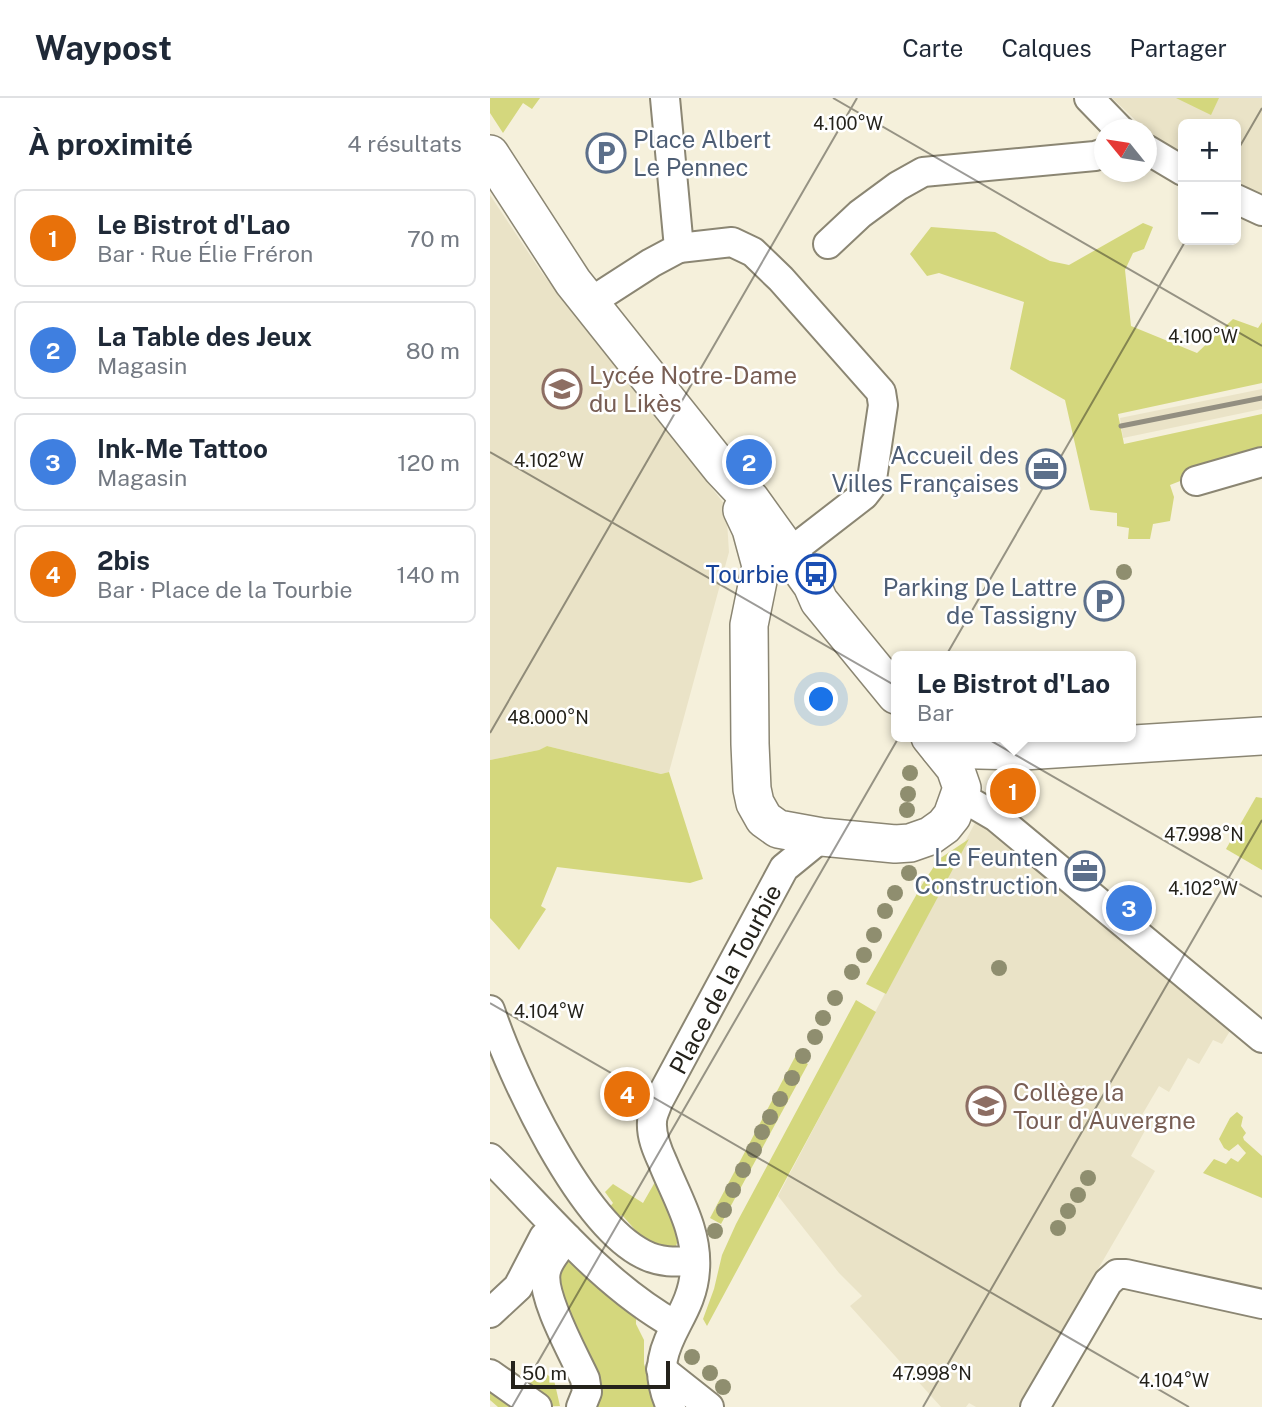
<!DOCTYPE html>
<html lang="fr">
<meta charset="utf-8">
<style>
body{margin:0;font-family:"Public Sans",sans-serif;background:#f2f2f3;color:#1f2937}
.controls{position:absolute;right:21px;top:21px;display:grid;overflow:hidden;border-radius:10px;box-shadow:0 4px 10px #0003}
.controls button{width:63px;height:63px;display:grid;place-items:center;padding:0;border:0;border-bottom:2px solid #e0e1e3;background:#fff;color:#1f2937;font:35px sans-serif}
.compass{position:absolute;left:604px;top:21px;width:63px;height:63px;border-radius:50%;background:#fff;box-shadow:0 4px 10px #0003;rotate:300deg}
.scale{position:absolute;left:21px;bottom:18px;width:159px;box-sizing:border-box;padding-left:7px;border:4px solid #24221b;border-top:0;font-size:19px;line-height:24px;white-space:nowrap;color:#24221b;-webkit-text-stroke:5px #fff;paint-order:stroke}
.you{position:absolute;left:332px;top:602px;width:24px;height:24px;margin:-18px;border:5px solid #fff;border-radius:50%;background:#1a73e8;box-shadow:0 0 0 10px #1a73e833}
.badge{display:grid;place-items:center;width:46px;height:46px;border-radius:50%;background:#1980aa;color:#fff;font-size:23px;font-weight:700}
.pin{position:absolute;translate:-50% -50%;border:4px solid #fff;box-shadow:0 2px 7px #0006}
.popup{position:absolute;left:401px;top:553px;width:245px;height:91px;box-sizing:border-box;display:grid;place-content:center;border-radius:10px;background:#fff;filter:drop-shadow(0 2px 5px #0005);font-size:23px;white-space:nowrap;color:#747a83}
.popup b{font-size:26px;color:#1f2937}
.popup::after{content:'';position:absolute;left:50%;top:100%;margin-left:-14px;border:14px solid transparent;border-top-color:#fff}
.list{margin:0;padding:0;list-style:none}
h2{display:flex;justify-content:space-between;align-items:center;height:91px;margin:0;padding:0 28px;font-size:30px}
h2 small{font-size:23px;font-weight:400;color:#747a83}
.list li{display:grid;grid-template-columns:46px 1fr auto;gap:21px;align-items:center;box-sizing:border-box;height:98px;margin:0 14px 14px;padding:0 14px;border:2px solid #e0e1e3;border-radius:10px}
.list b{display:block;font-size:26px;white-space:nowrap}
.list p{margin:0;font-size:23px;white-space:nowrap;color:#747a83}
.list em{font-size:23px;font-style:normal;color:#747a83}
.map{position:relative;flex:none;width:772px;height:1309px;overflow:hidden}
header{display:flex;align-items:center;gap:42px;box-sizing:border-box;height:98px;padding:0 35px;background:#fff;border-bottom:2px solid #e0e1e3}
header strong{font-size:33px}
nav{display:flex;gap:38px;margin-inline-start:auto;font-size:24px}
main{display:flex}
aside{flex:1;background:#fff}
.map>svg:first-child{display:block}
.built{fill:#eae3c7}
.green{fill:#d4d77d}
.lines{fill:none;stroke-linecap:round;stroke-linejoin:round}
.minor-casing{stroke:#8b8673;stroke-width:32}
.major-casing{stroke:#8b8673;stroke-width:40}
.minor{stroke:#fff;stroke-width:28}
.major{stroke:#fff;stroke-width:37}
.rail{stroke:#938f81;stroke-width:5}
.tree{fill:#8f8e6f}
.ticks{fill:none;stroke:#24221b;stroke-width:2;stroke-opacity:0.45}
.labels{text-anchor:middle;dominant-baseline:central;stroke-width:5;stroke-linejoin:round;paint-order:stroke}
.service-label{font-size:24px;fill:#4e5e75;stroke:#fff;text-anchor:end}
.education-label{font-size:24px;fill:#785e54;stroke:#fff;text-anchor:start}
.transit-label{font-size:24px;fill:#164399;stroke:#fff;text-anchor:end}
.street-label{font-size:24px;fill:#24221b;stroke:#fff}
.ticks-label{font-size:18px;text-anchor:middle;fill:#24221b;stroke:#fff;stroke-width:5;stroke-linejoin:round;paint-order:stroke}
</style>
<header>
<strong>Waypost</strong>
<nav><a>Carte</a><a>Calques</a><a>Partager</a></nav>
</header>
<main>
<aside>
<h2>À proximité<small>4 résultats</small></h2>
<ul class="list">
<li><span class="badge" style="background:#e8710a">1</span><div><b>Le Bistrot d'Lao</b><p>Bar · Rue Élie Fréron</p></div><em>70 m</em></li>
<li><span class="badge" style="background:#3f7fe0">2</span><div><b>La Table des Jeux</b><p>Magasin</p></div><em>80 m</em></li>
<li><span class="badge" style="background:#3f7fe0">3</span><div><b>Ink-Me Tattoo</b><p>Magasin</p></div><em>120 m</em></li>
<li><span class="badge" style="background:#e8710a">4</span><div><b>2bis</b><p>Bar · Place de la Tourbie</p></div><em>140 m</em></li>
</ul>
</aside>
<div class="map">
<svg width="772" height="1309" viewBox="0 0 772 1309">
<rect width="100%" height="100%" fill="#f5f0db"/>
<g class="built">
<polygon points="622,0 772,0 772,106 746,92 746,26 693,26 693,59 654,30"/>
<polygon points="0,97 52,175 236,408 239,454 179,674 171,676 57,648 49,652 0,662"/>
<polygon points="772,291 772,311 633,340 630,320"/>
<polygon points="486,723 491,723 740,933 732,946 723,942 709,966 698,960 679,994 669,988 649,1022 658,1027 641,1058 665,1073 528,1309 486,1309 479,1305 476,1309 451,1309 360,1208 372,1198 349,1175 288,1098"/>
</g>
<g class="green">
<polygon points="0,0 50,0 42,11 33,5 13,35 0,15"/>
<polygon points="686,0 729,0 721,17"/>
<polygon points="653,125 663,129 654,151 643,155 635,172 641,228 707,255 743,221 768,230 772,224 772,285 628,316 634,346 772,316 772,360 703,378 680,387 684,399 680,423 663,426 660,441 638,441 639,430 627,428 627,415 600,412 575,302 520,271 534,204 449,175 437,178 420,156 441,129 505,134 560,163 579,167"/>
<polygon points="57,648 171,676 179,674 213,781 200,785 67,769 51,808 56,811 29,852 0,820 0,662 49,652"/>
<polygon points="766,699 772,700 772,772 736,751"/>
<polygon points="479,741 396,896 376,886 433,785 449,761"/>
<polygon points="366,902 386,914 217,1228 213,1221 224,1191 232,1157 246,1126"/>
<polygon points="305,959 318,966 231,1126 220,1120"/>
<polygon points="747,1014 753,1019 751,1028 756,1035 753,1039 754,1042 772,1058 772,1100 713,1075 724,1061 736,1066 741,1060 748,1064 756,1055 748,1046 739,1053 734,1050 729,1041 740,1020"/>
<polygon points="165,1084 172,1088 189,1139 186,1148 179,1154 147,1146 147,1134 132,1117 127,1120 119,1110 123,1105 115,1094 123,1086 153,1105"/>
<polygon points="75,1160 107,1176 146,1221 146,1226 154,1242 154,1266 169,1309 103,1309 73,1213 65,1167"/>
<polygon points="54,1274 64,1282 70,1308 8,1309 0,1302 0,1285 34,1288"/>
</g>
<g class="lines">
<g class="minor-casing">
<g id="minor">
<polyline points="599,0 630,32"/>
<polyline points="656,51 693,73"/>
<polyline points="746,101 772,113"/>
<polyline points="338,146 370,116 408,88 433,74 605,58 614,55"/>
<polyline points="189,150 242,144 263,154 291,181 391,294 393,307 381,388 374,397 299,455"/>
<polyline points="99,205 161,165 189,150 175,0"/>
<polyline points="706,383 772,364"/>
<polyline points="470,698 506,719 772,940"/>
<path d="M0,912C22,978 90,1124 153,1156C170,1165 186,1164 205,1163"/>
<path d="M0,1060C58,1118 112,1186 185,1227"/>
<path d="M77,1140C69,1151 59,1160 56,1173C50,1197 84,1257 95,1281L97,1294L91,1309"/>
<polyline points="0,1215 28,1189 54,1139"/>
<polyline points="171,1271 219,1309"/>
<polyline points="0,1276 47,1309"/>
<path d="M181,1309C152,1246 202,1227 205,1172C208,1133 187,1100 173,1065C167,1052 161,1038 162,1024C162,1017 166,1010 168,1004L294,770L332,739"/>
<polyline points="545,1309 618,1184 627,1176 636,1176 772,1206"/>
</g>
</g>
<g class="major-casing">
<g id="major">
<polyline points="0,56 83,184 231,370 261,402 322,487 329,503 406,597"/>
<polyline points="252,412 261,431 271,468 259,527 260,646 262,691 265,705 274,721 288,731 332,739 405,746 420,745 440,738 454,728 462,718 472,690 465,670 440,639"/>
<polyline points="450,651 533,653 772,638"/>
</g>
</g>
<use href="#minor" class="minor"/>
<use href="#major" class="major"/>
<polyline class="rail" points="631,328 772,300"/>
</g>
<g class="tree">
<circle cx="634" cy="474" r="8"/>
<circle cx="420" cy="675" r="8"/>
<circle cx="418" cy="696" r="8"/>
<circle cx="417" cy="712" r="8"/>
<circle cx="419" cy="775" r="8"/>
<circle cx="405" cy="795" r="8"/>
<circle cx="395" cy="813" r="8"/>
<circle cx="384" cy="837" r="8"/>
<circle cx="374" cy="857" r="8"/>
<circle cx="509" cy="870" r="8"/>
<circle cx="362" cy="874" r="8"/>
<circle cx="345" cy="900" r="8"/>
<circle cx="333" cy="920" r="8"/>
<circle cx="325" cy="939" r="8"/>
<circle cx="313" cy="958" r="8"/>
<circle cx="302" cy="980" r="8"/>
<circle cx="290" cy="1001" r="8"/>
<circle cx="280" cy="1019" r="8"/>
<circle cx="272" cy="1034" r="8"/>
<circle cx="264" cy="1052" r="8"/>
<circle cx="253" cy="1072" r="8"/>
<circle cx="598" cy="1080" r="8"/>
<circle cx="243" cy="1092" r="8"/>
<circle cx="588" cy="1097" r="8"/>
<circle cx="234" cy="1112" r="8"/>
<circle cx="578" cy="1113" r="8"/>
<circle cx="568" cy="1130" r="8"/>
<circle cx="225" cy="1133" r="8"/>
<circle cx="202" cy="1259" r="8"/>
<circle cx="220" cy="1275" r="8"/>
<circle cx="233" cy="1289" r="8"/>
</g>
<path class="ticks" d="M343,0L772,248M746,55L772,10M0,354L772,799M0,635L367,0M0,905L699,1309M22,1309L696,142M433,1309L772,722"/>
<defs>
<g id="parking-ring" transform="scale(2.0125)"><circle r="9.5" fill="#fff" stroke="#5c6f8a" stroke-width="1.5"/><path d="M-3.5-5.5H1a3.5 3.5 0 0 1 0 7H-1V5.5H-3.5ZM-1-3.4V-.6H.8a1.4 1.4 0 0 0 0-2.8Z" fill="#5c6f8a"/></g>
<g id="school-ring" transform="scale(2.0125)"><circle r="9.5" fill="#fff" stroke="#8d6e63" stroke-width="1.5"/><path d="M0-5L7-2L0 1L-7-2ZM-4 1L0 2.5L4 1V4Q0 6-4 4Z" fill="#8d6e63"/></g>
<g id="office-ring" transform="scale(2.0125)"><circle r="9.5" fill="#fff" stroke="#5c6f8a" stroke-width="1.5"/><path d="M-6-3h4V-5.5h4V-3h4V5H-6ZM-1-4.5V-3h2v-1.5ZM-6 0V1H6V0Z" fill="#5c6f8a"/></g>
<g id="bus-ring" transform="scale(2.0125)"><circle r="9.5" fill="#fff" stroke="#1a4fb4" stroke-width="1.5"/><path d="M-5-6H5V4H4V6H2V4H-2V6H-4V4H-5ZM-3.5-4V0h7V-4ZM-3.5 1.2v1.5H-2V1.2ZM2 1.2v1.5H3.5V1.2Z" fill="#1a4fb4"/></g>
</defs>
<g fill-rule="evenodd">
<use href="#parking-ring" x="116" y="55"/>
<use href="#school-ring" x="72" y="291"/>
<use href="#office-ring" x="556" y="371"/>
<use href="#bus-ring" x="326" y="476"/>
<use href="#parking-ring" x="614" y="503"/>
<use href="#office-ring" x="595" y="773"/>
<use href="#school-ring" x="496" y="1008"/>
</g>
<g class="labels">
<g class="service-label">
<text x="143" y="41" text-anchor="start">Place Albert<tspan x="143" dy="28">Le Pennec</tspan></text>
<text x="529" y="357">Accueil des<tspan x="529" dy="28">Villes Françaises</tspan></text>
<text x="587" y="489">Parking De Lattre<tspan x="587" dy="28">de Tassigny</tspan></text>
<text x="568" y="759">Le Feunten<tspan x="568" dy="28">Construction</tspan></text>
</g>
<g class="education-label">
<text x="99" y="277">Lycée Notre-Dame<tspan x="99" dy="28">du Likès</tspan></text>
<text x="523" y="994">Collège la<tspan x="523" dy="28">Tour d'Auvergne</tspan></text>
</g>
<g class="transit-label">
<text x="299" y="476">Tourbie</text>
</g>
<g class="street-label">
<text transform="translate(235 881) rotate(-62)">Place de la Tourbie</text>
</g>
</g>
<g class="ticks-label">
<text x="358" y="32">4.100°W</text>
<text x="713" y="245">4.100°W</text>
<text x="59" y="369">4.102°W</text>
<text x="58" y="626">48.000°N</text>
<text x="714" y="743">47.998°N</text>
<text x="713" y="797">4.102°W</text>
<text x="59" y="920">4.104°W</text>
<text x="442" y="1282">47.998°N</text>
<text x="684" y="1289">4.104°W</text>
</g>
</svg>
<div class="controls">
<button>+</button>
<button>−</button>
</div>
<svg class="compass" viewBox="-18 -18 36 36"><path d="M0-13l5 13h-10z" fill="#e53935"/><path d="M0 13l5-13h-10z" fill="#747a83"/></svg>
<div class="scale">50 m</div>
<div class="you"></div>
<div class="pin badge" style="left:523px;top:693px;background:#e8710a">1</div>
<div class="popup"><b>Le Bistrot d'Lao</b>Bar</div>
<div class="pin badge" style="left:259px;top:364px;background:#3f7fe0">2</div>
<div class="pin badge" style="left:639px;top:810px;background:#3f7fe0">3</div>
<div class="pin badge" style="left:137px;top:996px;background:#e8710a">4</div>
</div>
</main>
